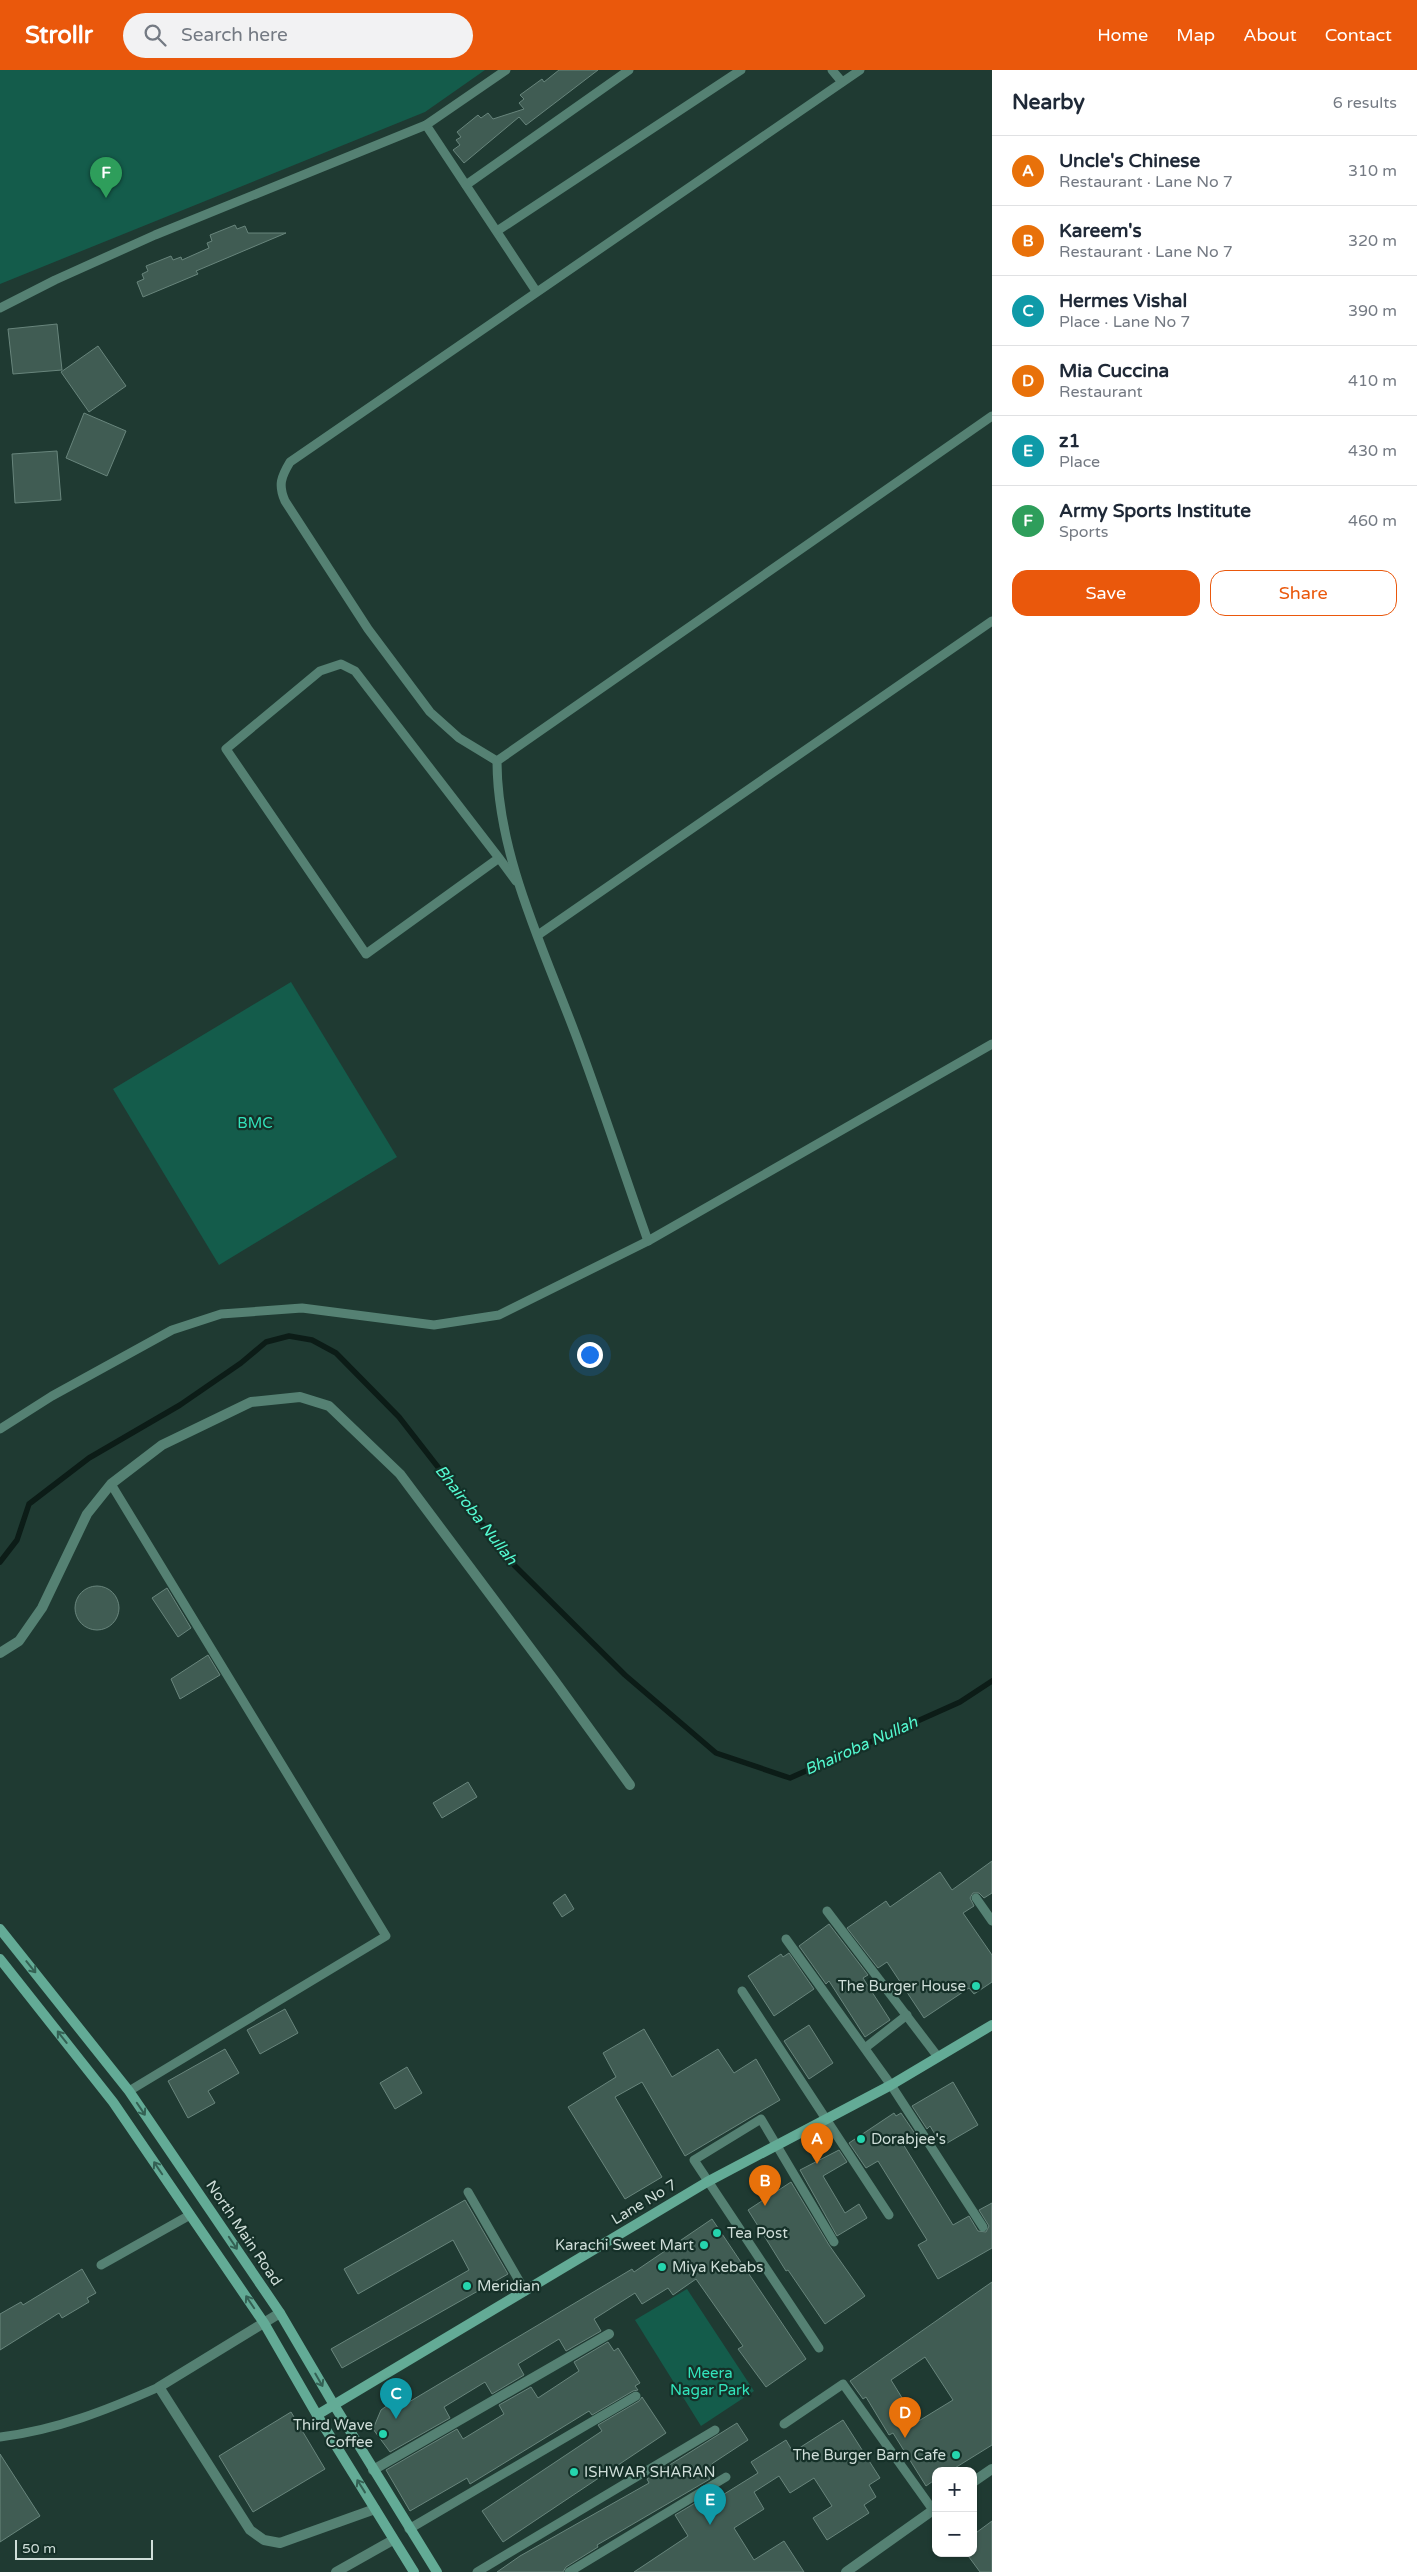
<!DOCTYPE html>
<meta charset="utf-8">
<style>
body{margin:0;font-family:"Varela Round",sans-serif;background:#f2f2f3;color:#1f2937}
.controls{position:absolute;right:15px;bottom:15px;display:grid;overflow:hidden;border-radius:10px;box-shadow:0 1px 4px #0004}
.controls button{width:45px;height:45px;display:grid;place-items:center;padding:0;border:0;border-bottom:1px solid #e0e1e3;background:#fff;color:#1f2937;font:25px sans-serif}
.scale{position:absolute;left:15px;bottom:12px;width:138px;box-sizing:border-box;padding-left:5px;border:2px solid #cfded9;border-top:0;font-size:14px;line-height:18px;white-space:nowrap;color:#cfded9;-webkit-text-stroke:4px #153028;paint-order:stroke}
.you{position:absolute;left:589px;top:1284px;width:18px;height:18px;margin:-12px;border:4px solid #fff;border-radius:50%;background:#1a73e8;box-shadow:0 0 0 8px #1a73e833}
.badge{display:grid;place-items:center;width:32px;height:32px;border-radius:50%;background:#ea580c;color:#fff;font-size:16px;font-weight:700}
.pin{position:absolute;translate:-50% -41px;filter:drop-shadow(0 1px 2px #0008)}
.pin::after{content:'';position:absolute;top:26px;width:18px;height:15px;background:inherit;clip-path:polygon(0 0,100% 0,50% 100%)}
.list{margin:0;padding:0;list-style:none}
h2{display:flex;justify-content:space-between;align-items:center;height:65px;margin:0;padding:0 20px;font-size:21px}
h2 small{font-size:16px;font-weight:400;color:#747a83}
.list li{display:grid;grid-template-columns:32px 1fr auto;gap:15px;align-items:center;box-sizing:border-box;height:70px;padding:0 20px;border-top:1px solid #e0e1e3}
.list b{display:block;font-size:19px;white-space:nowrap}
.list p{margin:0;font-size:16px;white-space:nowrap;color:#747a83}
.list em{font-size:16px;font-style:normal;color:#747a83}
.actions{display:flex;gap:10px;padding:15px 20px}
.actions a{flex:1;padding:11px 0;border:1px solid #ea580c;border-radius:15px;text-align:center;font-size:18px;color:#ea580c}
.actions .main{background:#ea580c;color:#fff}
.icon{flex:none;width:28px;height:28px;fill:none;stroke:currentColor;stroke-width:2;stroke-linecap:round;stroke-linejoin:round}
.map{position:relative;flex:none;width:992px;height:2502px;overflow:hidden}
header{display:flex;align-items:center;gap:30px;box-sizing:border-box;height:70px;padding:0 25px;background:#ea580c;color:#fff}
header strong{font-size:24px}
nav{display:flex;gap:28px;margin-inline-start:auto;font-size:18px}
.search{width:350px;height:45px;background:#f2f2f3;display:flex;align-items:center;gap:12px;box-sizing:border-box;padding:0 18px;border-radius:28px;color:#747a83;font-size:19px}
main{display:flex}
aside{flex:1;background:#fff}
.map>svg:first-child{display:block}
.green{fill:#145c4b}
.lines{fill:none;stroke-linecap:round;stroke-linejoin:round}
.stream{stroke:#0c1c17;stroke-width:5.5}
.building{fill:#405c53;stroke:#68857c;fill-rule:evenodd}
.service{stroke:#558173;stroke-width:9}
.minor{stroke:#558173;stroke-width:10}
.secondary{stroke:#63ab96;stroke-width:10}
.oneway{stroke:#346154}
.poi-dot{fill:#25d5ae;stroke:#153028;stroke-width:2}
.labels{text-anchor:middle;dominant-baseline:central;stroke-width:4.5;stroke-linejoin:round;paint-order:stroke}
.park-label{font-size:15px;fill:#32e3bb;stroke:#153028}
.poi-label{font-size:15px;fill:#cfded9;stroke:#153028;text-anchor:start}
.street-label{font-size:15px;fill:#cfded9;stroke:#153028}
.water-label{font-size:16px;font-style:italic;fill:#54fad1;stroke:#153028}
</style>
<header>
<strong>Strollr</strong>
<div class="search"><svg class="icon" aria-label="search" viewBox="0 0 24 24"><circle cx="10" cy="10" r="6"/><path d="M15 15l6 6"/></svg>Search here</div>
<nav><a>Home</a><a>Map</a><a>About</a><a>Contact</a></nav>
</header>
<main>
<div class="map">
<svg width="992" height="2502" viewBox="0 0 992 2502">
<rect width="100%" height="100%" fill="#1f3a32"/>
<g class="green">
<polygon points="0,0 485,0 425,42 0,214"/>
<polygon points="291,912 397,1087 219,1195 113,1019"/>
<polygon points="687,2219 754,2321 701,2356 635,2250"/>
</g>
<g class="lines">
<polyline class="stream" points="0,1492 17,1470 29,1434 89,1388 180,1335 241,1293 266,1272 289,1266 312,1270 336,1283 399,1347 515,1496 625,1605 716,1683 790,1708 960,1632 992,1611"/>
</g>
<g class="building">
<polygon points="559,0 598,0 526,55 519,47 464,93 453,80 460,75 456,70 461,67 457,62 478,45 481,48 488,43 493,49 524,39 519,33 524,29 520,25 542,9 544,12"/>
<polygon points="235,155 237,159 245,156 248,163 286,163 196,201 198,204 143,227 137,212 144,209 142,204 148,201 146,196 171,186 173,190 181,187 182,190 209,178 207,173 212,171 210,165"/>
<polygon points="57,254 62,300 13,304 8,259"/>
<polygon points="98,276 126,316 89,342 61,302"/>
<polygon points="84,343 126,361 107,406 66,388"/>
<polygon points="57,381 61,430 15,433 12,384"/>
<circle cx="97" cy="1538" r="22"/>
<polygon points="167,1518 191,1558 178,1567 152,1528"/>
<polygon points="208,1585 220,1605 180,1629 171,1609"/>
<polygon points="468,1712 477,1727 442,1748 433,1733"/>
<polygon points="992,1791 992,1823 984,1828 979,1823 973,1823 970,1828 974,1836 963,1843 992,1885 992,1912 974,1924 969,1918 924,1948 887,1892 878,1898 847,1858 886,1831 890,1837 940,1802 952,1820"/>
<polygon points="565,1824 574,1839 562,1847 553,1833"/>
<polygon points="829,1854 868,1905 863,1908 890,1950 865,1967 829,1911 826,1914 799,1876"/>
<polygon points="789,1883 814,1919 774,1946 748,1906 781,1884 783,1887"/>
<polygon points="285,1939 298,1963 260,1984 247,1960"/>
<polygon points="809,1955 833,1993 809,2009 784,1971"/>
<polygon points="644,1959 672,2007 718,1979 734,2003 756,1989 780,2030 685,2086 642,2012 615,2027 662,2107 625,2129 568,2037 616,2007 603,1983"/>
<polygon points="225,1979 239,2003 208,2021 215,2033 188,2048 168,2011"/>
<polygon points="407,1997 422,2023 395,2039 380,2013"/>
<polygon points="953,2012 978,2055 942,2076 930,2056 927,2059 912,2036"/>
<polygon points="894,2043 896,2046 901,2043 916,2065 903,2074 953,2155 969,2146 978,2161 986,2162 989,2156 979,2140 992,2133 992,2178 938,2209 918,2175 927,2170 878,2091 866,2098 849,2073"/>
<polygon points="839,2080 847,2092 823,2106 845,2143 859,2134 867,2148 837,2166 800,2100"/>
<polygon points="791,2112 829,2175 865,2226 825,2254 788,2200 786,2201 748,2140"/>
<polygon points="465,2130 508,2204 342,2298 331,2279 469,2200 453,2170 358,2224 344,2199"/>
<polygon points="712,2149 806,2289 766,2317 738,2279 743,2276 696,2209 673,2225 668,2218 642,2234 635,2223 594,2249 601,2261 566,2281 559,2269 518,2294 524,2305 492,2324 485,2312 444,2337 450,2348 390,2382 373,2359 381,2340 399,2327 404,2335 632,2199 634,2202"/>
<polygon points="82,2199 96,2223 87,2228 89,2232 62,2248 59,2243 0,2280 0,2244 21,2232 23,2235"/>
<path d="M992,2212V2375L950,2401H936V2409L926,2416L893,2363L889,2365L866,2327L863,2329L850,2311ZM925,2287L953,2330L917,2352L891,2310Z"/>
<polygon points="608,2272 614,2281 618,2278 640,2313 635,2316 638,2320 633,2321 592,2345 589,2341 470,2414 467,2408 410,2441 386,2400 457,2359 463,2369 504,2344 499,2335 531,2317 538,2328 579,2301 574,2292"/>
<polygon points="642,2327 666,2363 503,2472 482,2441 602,2361 598,2355 639,2331"/>
<polygon points="291,2342 325,2399 253,2442 219,2386"/>
<polygon points="843,2350 880,2408 869,2415 876,2427 864,2435 869,2443 827,2470 813,2448 832,2436 814,2408 790,2423 779,2406 754,2422 764,2439 734,2458 754,2490 784,2471 804,2502 634,2502 688,2466 675,2445 717,2420 721,2426 758,2403 751,2392 786,2370 793,2382"/>
<polygon points="737,2353 748,2370 713,2393 706,2402 710,2409 597,2475 598,2477 566,2497 563,2502 497,2502 520,2486 649,2413 647,2409"/>
<polygon points="0,2384 40,2446 0,2472"/>
<polygon points="992,2451 992,2502 980,2502 966,2483 973,2483 973,2465"/>
</g>
<g class="lines">
<g class="service">
<polyline points="832,0 842,12"/>
<polyline points="426,55 536,221"/>
<polyline points="466,115 629,0"/>
<polyline points="497,161 741,0"/>
<polyline points="0,238 55,210 155,165 426,55 506,0"/>
<path d="M497,691L459,668L430,642L368,559L285,431C278,415 281,407 290,392L860,0"/>
<polyline points="499,788 366,884 226,679 320,601 341,594 355,601 499,788 516,811"/>
<polyline points="538,865 992,551"/>
<path d="M648,1171C623,1101 601,1032 575,963C543,878 497,783 497,691L992,346"/>
<polyline points="0,1359 52,1326 172,1260 221,1244 302,1238 434,1255 499,1245 648,1171 992,974"/>
<polyline points="111,1414 386,1866 129,2021"/>
<polyline points="976,1828 992,1851"/>
<polyline points="827,1841 938,1987"/>
<polyline points="786,1869 891,2015 983,2157"/>
<polyline points="742,1921 889,2145"/>
<polyline points="865,1978 907,1945"/>
<polyline points="468,2122 525,2221"/>
<polyline points="101,2195 190,2145"/>
<polyline points="819,2278 694,2090 761,2049 834,2172"/>
<polyline points="784,2354 843,2314 933,2440"/>
<path d="M0,2367C57,2360 107,2340 159,2317"/>
<polyline points="409,2459 636,2326"/>
<polyline points="477,2502 715,2360"/>
<polyline points="569,2502 726,2407"/>
</g>
<g class="minor">
<polyline points="0,1583 19,1571 42,1538 87,1444 111,1414 162,1375 251,1332 300,1327 329,1336 400,1404 554,1610 630,1715"/>
<polyline points="280,2243 159,2317 250,2460 264,2470 280,2473 375,2439"/>
<polyline points="373,2400 609,2264"/>
<polyline points="973,2412 992,2399"/>
<polyline points="336,2502 393,2470"/>
<polyline points="846,2502 936,2438"/>
</g>
<g class="secondary">
<polyline points="0,1859 129,2021 280,2243 334,2335 437,2502"/>
<polyline points="0,1889 113,2032 264,2253 317,2345 414,2502"/>
<polyline points="317,2345 707,2112 891,2015 992,1955"/>
</g>
</g>
<defs><path id="oneway-shaft" d="M-6 0H5M1.5-3L5.5 0L1.5 3" fill="none" stroke-width="1.6" stroke-linecap="round" stroke-linejoin="round" transform="scale(1.25)"/></defs>
<g class="oneway">
<use href="#oneway-shaft" transform="translate(31 1897) rotate(51)"/>
<use href="#oneway-shaft" transform="translate(62 1967) rotate(-128)"/>
<use href="#oneway-shaft" transform="translate(141 2039) rotate(56)"/>
<use href="#oneway-shaft" transform="translate(158 2098) rotate(-124)"/>
<use href="#oneway-shaft" transform="translate(233 2173) rotate(56)"/>
<use href="#oneway-shaft" transform="translate(250 2232) rotate(-124)"/>
<use href="#oneway-shaft" transform="translate(319 2310) rotate(60)"/>
<use href="#oneway-shaft" transform="translate(361 2416) rotate(-122)"/>
</g>
<g class="poi-dot">
<circle cx="976" cy="1916" r="5"/>
<circle cx="861" cy="2069" r="5"/>
<circle cx="717" cy="2163" r="5"/>
<circle cx="704" cy="2175" r="5"/>
<circle cx="662" cy="2197" r="5"/>
<circle cx="467" cy="2216" r="5"/>
<circle cx="383" cy="2364" r="5"/>
<circle cx="956" cy="2385" r="5"/>
<circle cx="574" cy="2402" r="5"/>
</g>
<g class="labels">
<g class="park-label">
<text x="255" y="1053">BMC</text>
<text x="710" y="2303">Meera<tspan x="710" dy="17">Nagar Park</tspan></text>
</g>
<g class="poi-label">
<text x="966" y="1916" text-anchor="end">The Burger House</text>
<text x="871" y="2069">Dorabjee's</text>
<text x="727" y="2163">Tea Post</text>
<text x="694" y="2175" text-anchor="end">Karachi Sweet Mart</text>
<text x="672" y="2197">Miya Kebabs</text>
<text x="477" y="2216">Meridian</text>
<text x="373" y="2355" text-anchor="end">Third Wave<tspan x="373" dy="17">Coffee</tspan></text>
<text x="946" y="2385" text-anchor="end">The Burger Barn Cafe</text>
<text x="584" y="2402">ISHWAR SHARAN</text>
</g>
<g class="street-label">
<text transform="translate(644 2132) rotate(-31)">Lane No 7</text>
<text transform="translate(244 2163) rotate(56)">North Main Road</text>
</g>
<g class="water-label">
<text transform="translate(476 1445) rotate(52)">Bhairoba Nullah</text>
<text transform="translate(861 1676) rotate(-24)">Bhairoba Nullah</text>
</g>
</g>
</svg>
<div class="controls">
<button>+</button>
<button>−</button>
</div>
<div class="scale">50 m</div>
<div class="you"></div>
<div class="pin badge" style="left:817px;top:2094px;background:#e8710a">A</div>
<div class="pin badge" style="left:765px;top:2136px;background:#e8710a">B</div>
<div class="pin badge" style="left:396px;top:2349px;background:#0f9aa8">C</div>
<div class="pin badge" style="left:905px;top:2368px;background:#e8710a">D</div>
<div class="pin badge" style="left:710px;top:2455px;background:#0f9aa8">E</div>
<div class="pin badge" style="left:106px;top:128px;background:#2e9e5b">F</div>
</div>
<aside>
<h2>Nearby<small>6 results</small></h2>
<ul class="list">
<li><span class="badge" style="background:#e8710a">A</span><div><b>Uncle's Chinese</b><p>Restaurant · Lane No 7</p></div><em>310 m</em></li>
<li><span class="badge" style="background:#e8710a">B</span><div><b>Kareem's</b><p>Restaurant · Lane No 7</p></div><em>320 m</em></li>
<li><span class="badge" style="background:#0f9aa8">C</span><div><b>Hermes Vishal</b><p>Place · Lane No 7</p></div><em>390 m</em></li>
<li><span class="badge" style="background:#e8710a">D</span><div><b>Mia Cuccina</b><p>Restaurant</p></div><em>410 m</em></li>
<li><span class="badge" style="background:#0f9aa8">E</span><div><b>z1</b><p>Place</p></div><em>430 m</em></li>
<li><span class="badge" style="background:#2e9e5b">F</span><div><b>Army Sports Institute</b><p>Sports</p></div><em>460 m</em></li>
</ul>
<div class="actions"><a class="main">Save</a><a>Share</a></div>
</aside>
</main>
